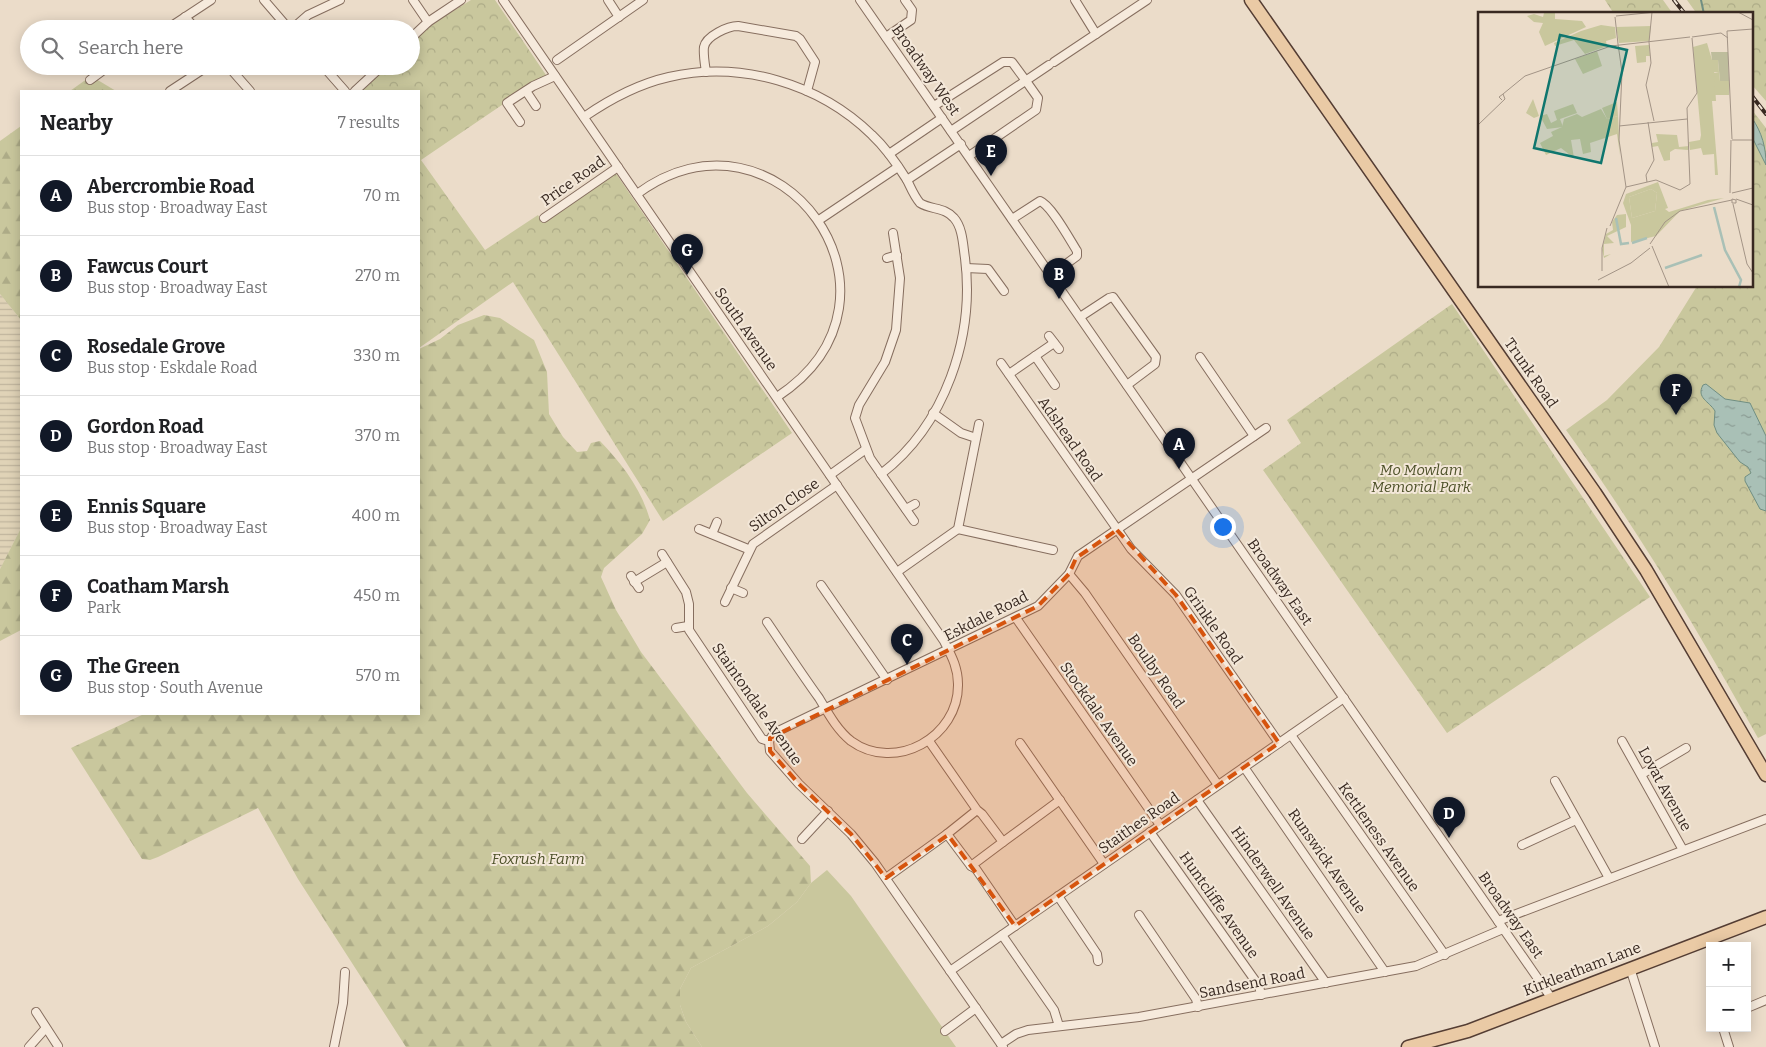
<!DOCTYPE html>
<meta charset="utf-8">
<style>
body{margin:0;font-family:Bitter,serif;background:#f6f6f6;color:#202124}
.controls{position:absolute;right:15px;bottom:15px;display:grid;overflow:hidden;border-radius:0px;box-shadow:0 2px 12px #0003}
.controls button{width:45px;height:45px;display:grid;place-items:center;padding:0;border:0;border-bottom:1px solid #e0e0e0;background:#fff;color:#202124;font:25px sans-serif}
.you{position:absolute;left:1222px;top:526px;width:18px;height:18px;margin:-12px;border:4px solid #fff;border-radius:50%;background:#1a73e8;box-shadow:0 0 0 8px #1a73e833}
.badge{display:grid;place-items:center;width:32px;height:32px;border-radius:50%;background:#111827;color:#fff;font-size:16px;font-weight:700}
.pin{position:absolute;translate:-50% -41px;filter:drop-shadow(0 1px 2px #0008)}
.pin::after{content:'';position:absolute;top:26px;width:18px;height:15px;background:inherit;clip-path:polygon(0 0,100% 0,50% 100%)}
.list{margin:0;padding:0;list-style:none}
h2{display:flex;justify-content:space-between;align-items:center;height:65px;margin:0;padding:0 20px;font-size:21px}
h2 small{font-size:16px;font-weight:400;color:#757577}
.list li{display:grid;grid-template-columns:32px 1fr auto;gap:15px;align-items:center;box-sizing:border-box;height:80px;padding:0 20px;border-top:1px solid #e0e0e0}
.list b{display:block;font-size:19px;white-space:nowrap}
.list p{margin:0;font-size:16px;white-space:nowrap;color:#757577}
.list em{font-size:16px;font-style:normal;color:#757577}
.icon{flex:none;width:28px;height:28px;fill:none;stroke:currentColor;stroke-width:2;stroke-linecap:round;stroke-linejoin:round}
.map{position:relative;flex:none;width:1766px;height:1047px;overflow:hidden}
.search{position:absolute;background:#fff;box-shadow:0 2px 12px #0003;left:20px;top:20px;width:400px;height:55px;display:flex;align-items:center;gap:12px;box-sizing:border-box;padding:0 18px;border-radius:28px;color:#757577;font-size:19px}
.panel{position:absolute;background:#fff;box-shadow:0 2px 12px #0003;left:20px;top:90px;width:400px;height:625px;border-radius:0px}
.map>svg:first-child{display:block}
.farmland{fill:url(#farmland-rules)}
.green{fill:#c9c79d}
.forest{fill:url(#forest-firs)}
.park{fill:url(#park-crowns)}
.water{fill:url(#water-ripples);stroke:#708e82}
.lines{fill:none;stroke-linecap:round;stroke-linejoin:round}
.stream{stroke:#708e82;stroke-width:2}
.minor-casing{stroke:#866e5f;stroke-width:10}
.primary-casing{stroke:#543d33;stroke-width:15}
.minor{stroke:#f6eadc;stroke-width:8}
.primary{stroke:#eacaa5;stroke-width:12}
.rail-casing{stroke:#382921;stroke-width:4}
.rail{stroke:#f3e7d8;stroke-width:2;stroke-dasharray:5.5;stroke-linecap:butt}
.marked{fill:#d6540e;fill-opacity:0.2;stroke:#d6540e;stroke-width:4;stroke-dasharray:10 6;stroke-linejoin:round}
.labels{text-anchor:middle;dominant-baseline:central;stroke-width:4;stroke-linejoin:round;paint-order:stroke}
.street-label{font-size:15px;fill:#382921;stroke:#f3e7d8}
.park-label{font-size:15px;font-style:italic;fill:#4e522a;stroke:#f3e7d8}
.inset-river{fill:none;stroke:#a9c0b6;stroke-width:2.5}
.inset-road{fill:none;stroke:#a39486;stroke-width:1}
.view{fill:#0f766e;fill-opacity:0.15;stroke:#0f766e;stroke-width:2.5}
.inset-edge{fill:none;stroke:#382921;stroke-width:2.5}
</style>
<div class="map">
<svg width="1766" height="1047" viewBox="0 0 1766 1047">
<defs>
<pattern id="farmland-rules" width="6" height="5" patternUnits="userSpaceOnUse" patternTransform="scale(1.25)"><rect width="6" height="5" fill="#e0d3b7"/><path d="M0 2.5h6" fill="none" stroke="#c1b59d"/></pattern>
<pattern id="forest-firs" width="22" height="20" patternUnits="userSpaceOnUse" patternTransform="scale(1.25)"><rect width="22" height="20" fill="#c9c79d"/><path d="M5 1l3.5 6h-7zM16 11l3.5 6h-7z" fill="#adab87"/></pattern>
<pattern id="park-crowns" width="20" height="18" patternUnits="userSpaceOnUse" patternTransform="scale(1.25)"><rect width="20" height="18" fill="#c9c79d"/><path d="M2 6a3 3 0 1 1 6 0M12 15a3 3 0 1 1 6 0" fill="none" stroke="#adab87"/></pattern>
<pattern id="water-ripples" width="26" height="14" patternUnits="userSpaceOnUse" patternTransform="scale(1.25)"><rect width="26" height="14" fill="#a9c0b6"/><path d="M2 4q2-2 4 0t4 0M15 11q2-2 4 0t4 0" fill="none" stroke="#8b9c94"/></pattern>
</defs>
<rect width="100%" height="100%" fill="#ebdcc9"/>
<polygon class="farmland" points="0,294 21,320 21,528 0,569"/>
<polygon class="green" points="827,870 851,896 956,1047 702,1047 686,1022 680,1005 680,989 691,968 768,926 797,902 811,883"/>
<g class="forest">
<polygon points="91,76 116,91 70,91"/>
<polygon points="21,126 21,320 0,294 0,141"/>
<path d="M484,315L500,318L534,340L547,372L549,414L563,437L577,452L587,451L591,443L600,441C622,464 641,488 650,520L642,534L604,568L601,577L616,610L641,652L747,793L810,866L811,883L797,902L768,926L691,968L680,989V1005L686,1022L702,1047H406L298,879L258,808L158,857L150,860L142,859L71,748L144,714H419V349L440,339L458,325Z"/>
<polygon points="21,528 21,630 0,641 0,569"/>
</g>
<g class="park">
<polygon points="471,0 495,0 546,75 421,160 485,250 538,215 543,223 615,172 792,433 663,521 513,282 419,348 419,91 361,91 387,66 411,66 411,43 434,23"/>
<polygon points="1605,0 1663,0 1673,14 1614,14"/>
<polygon points="1687,0 1766,0 1766,101 1752,85 1752,14 1697,14"/>
<path d="M1752,110L1766,128V734L1758,738C1699,632 1637,529 1566,430L1607,400L1659,347L1697,286H1752Z"/>
<polygon points="1452,304 1650,597 1447,733 1263,470 1301,443 1287,420"/>
</g>
<g class="water">
<path d="M1752,118C1762,133 1766,147 1766,165L1752,137Z"/>
<path d="M1706,384L1725,399L1750,403L1766,436V511L1760,509L1745,481V477L1751,473L1748,467L1740,462L1717,433L1714,425L1715,411C1709,401 1696,398 1703,385Z"/>
</g>
<g class="lines">
<polyline class="stream" points="1701,0 1704,14"/>
<g class="minor-casing">
<g id="minor">
<polyline points="264,0 289,29"/>
<polyline points="413,0 428,22"/>
<path d="M503,0L944,641C951,655 958,667 958,684C959,737 895,773 851,741C837,730 828,713 819,698C801,673 784,647 767,622"/>
<polyline points="608,0 619,17"/>
<polyline points="860,0 1552,999"/>
<polyline points="1075,0 1096,34"/>
<polyline points="185,17 196,29"/>
<polyline points="167,29 211,0"/>
<polyline points="292,29 308,15 340,0"/>
<polyline points="886,37 911,20 912,10 905,0"/>
<polyline points="411,38 428,22 461,0"/>
<polyline points="557,60 643,0"/>
<polyline points="1054,62 1147,0"/>
<polyline points="228,66 250,91"/>
<polyline points="323,66 345,91"/>
<path d="M706,72C705,65 703,54 704,47C706,36 728,26 738,26L796,36L800,39L815,62L807,91"/>
<polyline points="90,80 109,66"/>
<polyline points="170,91 208,66"/>
<polyline points="355,91 382,66"/>
<polyline points="526,91 536,106"/>
<polyline points="934,106 1003,62 1012,62 1026,81"/>
<path d="M584,117C610,99 638,84 669,77C741,60 820,84 872,135C886,148 897,164 907,180C911,188 914,196 920,203C931,210 945,207 954,218C963,228 963,246 965,258C975,337 945,425 881,474"/>
<polyline points="520,122 507,103 533,86 555,76"/>
<polyline points="951,131 1049,65"/>
<polyline points="889,154 942,118"/>
<polyline points="969,156 1036,110 1038,98 1026,81"/>
<polyline points="907,180 961,144"/>
<path d="M637,194C777,90 929,297 777,397"/>
<polyline points="544,218 618,167"/>
<path d="M1012,219L1040,201C1051,205 1070,240 1077,251V256L1051,275"/>
<polyline points="819,220 898,167"/>
<polyline points="893,233 900,278 896,330 885,362 859,405 855,418 870,458 914,521"/>
<polyline points="887,258 897,255"/>
<polyline points="966,268 988,269 1004,291"/>
<polyline points="1080,317 1109,298 1113,297 1156,357 1155,364 1127,385"/>
<polyline points="1049,336 1059,349"/>
<polyline points="1035,356 1055,385"/>
<polyline points="1200,357 1254,436"/>
<polyline points="1001,363 1131,549 1176,595 1279,743"/>
<polyline points="1009,374 1054,343"/>
<polyline points="933,413 961,433 976,438"/>
<polyline points="830,475 866,449"/>
<polyline points="906,509 915,504"/>
<polyline points="699,529 748,549"/>
<polyline points="958,529 1053,550"/>
<polyline points="712,534 717,522"/>
<polyline points="662,554 686,592 689,604 689,630 762,739 769,741"/>
<polyline points="897,572 958,529 979,424"/>
<polyline points="1069,574 1085,593 1218,785"/>
<polyline points="631,576 639,588"/>
<polyline points="634,582 667,562"/>
<polyline points="821,585 887,680"/>
<polyline points="731,588 743,593"/>
<polyline points="725,602 753,544 837,485"/>
<polyline points="1016,618 1160,825"/>
<polyline points="676,628 688,626"/>
<polyline points="1291,735 1445,955"/>
<polyline points="769,741 774,733 1038,606 1069,574 1078,556 1266,428"/>
<polyline points="769,741 770,751 799,784 851,834 875,863 1003,1047"/>
<polyline points="929,741 977,810 982,814 1003,842 971,866 947,834 977,810"/>
<polyline points="1622,741 1683,850"/>
<polyline points="1020,743 1104,864"/>
<polyline points="1244,767 1385,972"/>
<polyline points="1642,774 1686,748"/>
<polyline points="1555,781 1609,878"/>
<polyline points="1197,800 1326,983"/>
<polyline points="1150,832 1259,986 1261,995"/>
<polyline points="802,839 828,811"/>
<polyline points="1003,842 1060,800"/>
<polyline points="1522,845 1576,820"/>
<polyline points="971,866 976,869 1015,926"/>
<polyline points="886,878 947,834"/>
<polyline points="1058,896 1097,954 1098,961"/>
<polyline points="1139,915 1196,999 1198,1007"/>
<polyline points="1498,921 1766,819"/>
<polyline points="1002,935 1054,1010 1059,1026"/>
<polyline points="1630,968 1655,1047"/>
<polyline points="950,971 1344,698"/>
<polyline points="1747,1008 1766,1000"/>
<polyline points="36,1012 58,1046"/>
<polyline points="1723,1028 1729,1047"/>
<polyline points="945,1031 976,1008"/>
<polyline points="1001,1044 1016,1034 1028,1030 1139,1017 1416,966 1503,929"/>
<polyline points="29,1047 45,1029"/>
<polyline points="334,1047 343,1003 345,972"/>
</g>
</g>
<g class="primary-casing">
<g id="primary">
<polyline points="1251,0 1595,493 1646,570 1766,775"/>
<polyline points="1408,1047 1468,1031 1766,917"/>
</g>
</g>
<use href="#minor" class="minor"/>
<use href="#primary" class="primary"/>
<g class="rail-casing">
<g id="rail">
<polyline points="1674,0 1685,14"/>
<polyline points="1752,96 1766,114"/>
</g>
</g>
<use href="#rail" class="rail"/>
</g>
<path class="marked" d="M1117,530L1176,595L1279,743L1015,926L948,835L886,878L851,834L799,784L770,751V738L1038,606L1069,574L1076,558Z"/>
<g class="labels">
<g class="street-label">
<text transform="translate(926 70) rotate(55)">Broadway West</text>
<text transform="translate(573 181) rotate(-35)">Price Road</text>
<text transform="translate(746 329) rotate(55)">South Avenue</text>
<text transform="translate(1531 373) rotate(55)">Trunk Road</text>
<text transform="translate(1070 439) rotate(55)">Adshead Road</text>
<text transform="translate(784 505) rotate(-35)">Silton Close</text>
<text transform="translate(1280 582) rotate(55)">Broadway East</text>
<text transform="translate(986 616) rotate(-27)">Eskdale Road</text>
<text transform="translate(1213 625) rotate(55)">Grinkle Road</text>
<text transform="translate(1156 671) rotate(55)">Boulby Road</text>
<text transform="translate(757 704) rotate(55)">Staintondale Avenue</text>
<text transform="translate(1099 714) rotate(55)">Stockdale Avenue</text>
<text transform="translate(1665 789) rotate(61)">Lovat Avenue</text>
<text transform="translate(1139 823) rotate(-35)">Staithes Road</text>
<text transform="translate(1379 837) rotate(55)">Kettleness Avenue</text>
<text transform="translate(1327 861) rotate(55)">Runswick Avenue</text>
<text transform="translate(1273 883) rotate(55)">Hinderwell Avenue</text>
<text transform="translate(1219 905) rotate(55)">Huntcliffe Avenue</text>
<text transform="translate(1511 915) rotate(55)">Broadway East</text>
<text transform="translate(1582 969) rotate(-21)">Kirkleatham Lane</text>
<text transform="translate(1252 983) rotate(-11)">Sandsend Road</text>
</g>
<g class="park-label">
<text x="1421" y="470">Mo Mowlam<tspan x="1421" dy="17">Memorial Park</tspan></text>
<text x="538" y="859">Foxrush Farm</text>
</g>
</g>
<g transform="translate(1478 12)">
<rect width="275" height="275" fill="#ebdcc9"/>
<path d="M229,31L234,48H240L241,60H236L240,68L237,71L241,73H237L238,89H234L240,163H237L236,142L225,143L223,136L212,138L211,130L222,128L223,123L215,35ZM171,33L172,44H168V50L159,51L157,34ZM139,90L140,104L129,107L124,96ZM178,122L199,123L201,135L211,134L210,138L197,137L192,140V148L186,149L180,134L174,135V131L180,130ZM173,177L179,181L177,199L154,206L151,185Z" fill="#c9c79d"/>
<path d="M123,97L129,107L140,104L142,143L139,122L112,131L113,140L105,142L102,127L93,128L96,146L83,136L68,143L62,131L75,124L73,120L84,115L86,107L99,102L104,105ZM180,170L190,196L187,197L191,200L230,188L246,186L202,199L178,224L153,230V213L145,191L148,182ZM173,177L179,181L177,199L154,206L151,185ZM148,202V215L129,224L136,231L126,232V244L133,242L126,246L124,238L128,222L135,218L134,210L139,203Z" fill="#c9c79d" fill-rule="evenodd"/>
<path d="M233,40H250L251,69H242L240,48H234Z" fill="#bebd9c"/>
<path d="M66,1H77V7L104,9L108,15L67,34L61,20L65,11L56,10L49,4L56,2L65,5ZM123,13L137,15L138,26L128,29L129,34L107,42L96,28L77,34L76,31L103,19ZM173,14L171,29L141,31L138,15ZM119,39L124,54L105,62L97,47ZM241,60L242,69H251V83H237L236,61ZM55,87L61,104L56,106L48,101ZM95,92L99,101L82,107L85,115L69,117L62,104L69,102L73,111L79,108L76,99Z" fill="#c9c79d"/>
<path class="inset-river" d="M236,195L247,238L263,268L261,275M138,206L143,232L151,231M154,231L169,226M187,256L224,243"/>
<path class="inset-road" d="M174,0L171,30L173,51L168,73L176,109M260,0L275,8M138,4L178,0M137,5L140,32M214,25L243,21L250,26M25,82L47,64L133,34L212,25M0,113L27,87L25,82L21,85L24,88M141,114L209,107M254,127L249,19L275,17M254,128H275M169,170L168,163L176,148L170,110M148,175L178,168L202,178L212,172L209,96L219,81L214,26M252,181L253,128M254,181L275,176M254,187L258,188V191H254ZM258,187L275,193M255,192L269,252L275,261M132,214L148,175L141,128L144,60L140,32M172,232L187,210L202,199L254,188M174,234L191,275M124,259V236L129,216M120,268L153,251L172,236"/>
<path class="view" d="M82,23L149,38L123,151L56,136Z"/>
<rect width="275" height="275" class="inset-edge"/>
</g>
</svg>
<div class="controls">
<button>+</button>
<button>−</button>
</div>
<div class="you"></div>
<div class="pin badge" style="left:1179px;top:469px">A</div>
<div class="pin badge" style="left:1059px;top:299px">B</div>
<div class="pin badge" style="left:907px;top:665px">C</div>
<div class="pin badge" style="left:1449px;top:838px">D</div>
<div class="pin badge" style="left:991px;top:176px">E</div>
<div class="pin badge" style="left:1676px;top:415px">F</div>
<div class="pin badge" style="left:687px;top:275px">G</div>
<div class="search"><svg class="icon" aria-label="search" viewBox="0 0 24 24"><circle cx="10" cy="10" r="6"/><path d="M15 15l6 6"/></svg>Search here</div>
<section class="panel">
<h2>Nearby<small>7 results</small></h2>
<ul class="list">
<li><span class="badge">A</span><div><b>Abercrombie Road</b><p>Bus stop · Broadway East</p></div><em>70 m</em></li>
<li><span class="badge">B</span><div><b>Fawcus Court</b><p>Bus stop · Broadway East</p></div><em>270 m</em></li>
<li><span class="badge">C</span><div><b>Rosedale Grove</b><p>Bus stop · Eskdale Road</p></div><em>330 m</em></li>
<li><span class="badge">D</span><div><b>Gordon Road</b><p>Bus stop · Broadway East</p></div><em>370 m</em></li>
<li><span class="badge">E</span><div><b>Ennis Square</b><p>Bus stop · Broadway East</p></div><em>400 m</em></li>
<li><span class="badge">F</span><div><b>Coatham Marsh</b><p>Park</p></div><em>450 m</em></li>
<li><span class="badge">G</span><div><b>The Green</b><p>Bus stop · South Avenue</p></div><em>570 m</em></li>
</ul>
</section>
</div>
